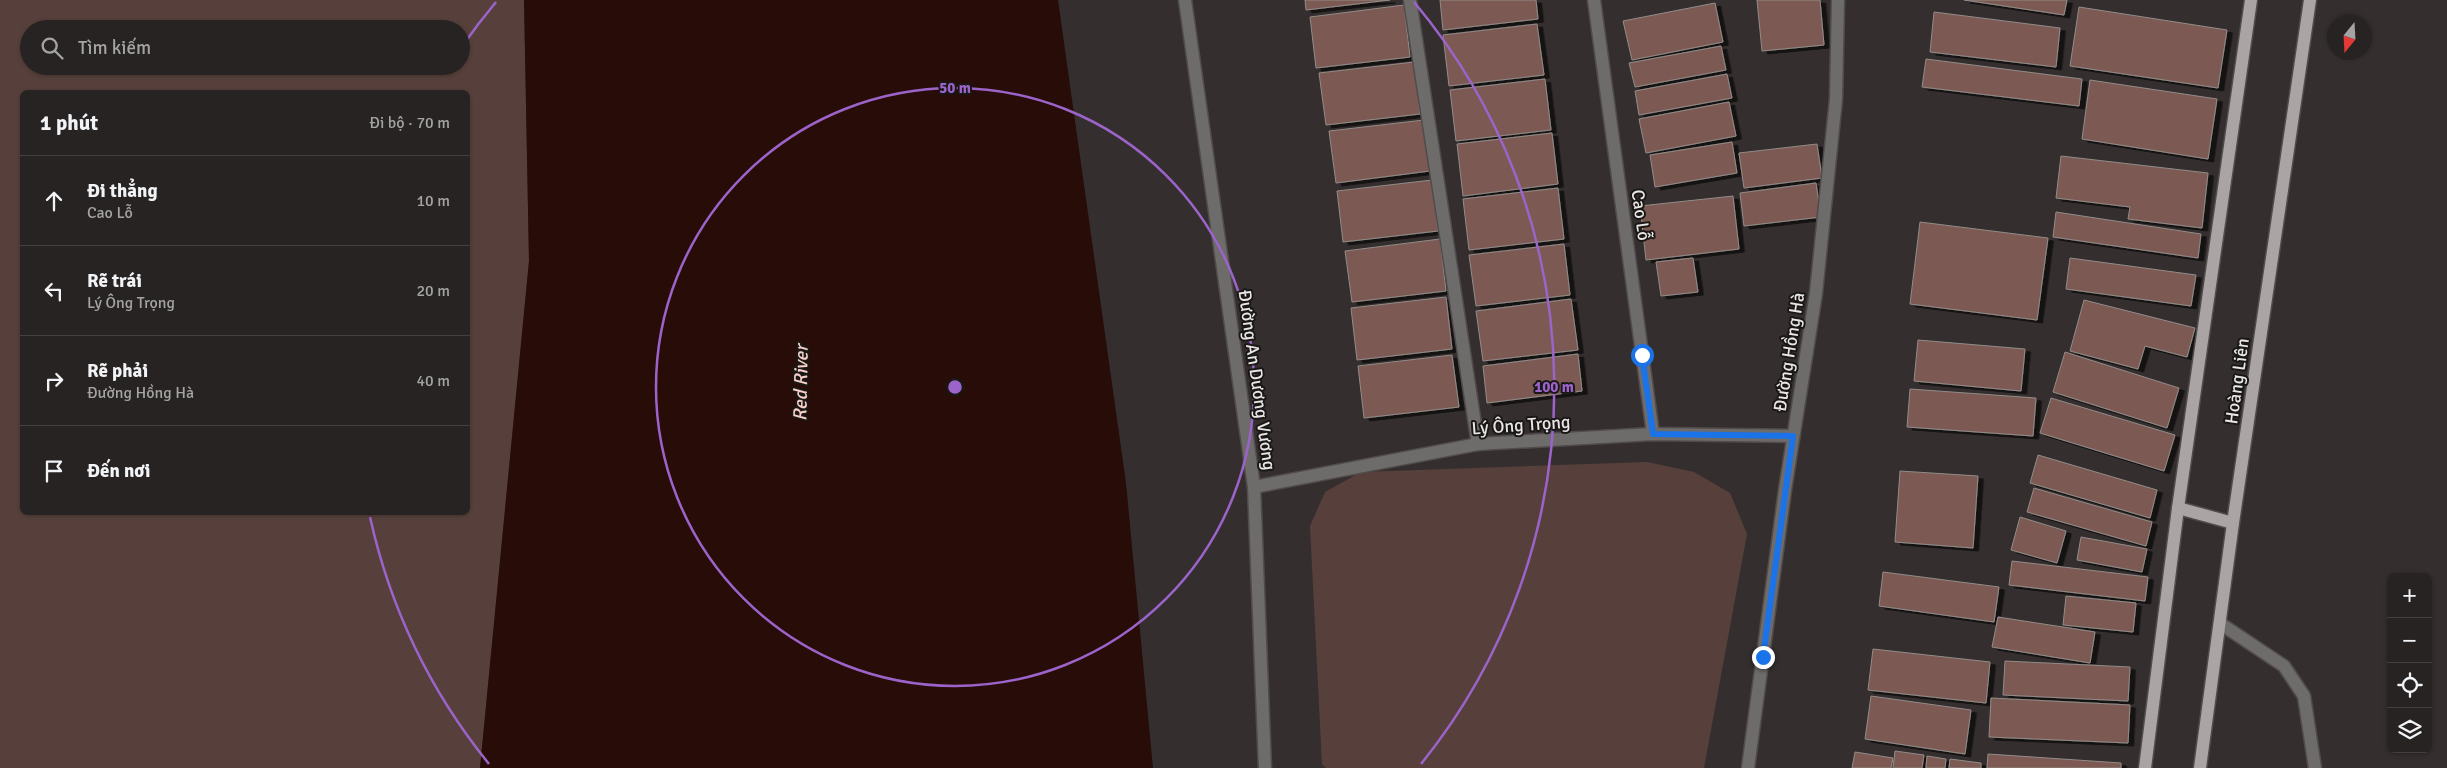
<!DOCTYPE html>
<html lang="vi">
<meta charset="utf-8">
<style>
body{margin:0;font-family:Signika,sans-serif;background:#2f2b2a;color:#f1f3f6}
.controls{position:absolute;right:15px;bottom:15px;display:grid;overflow:hidden;border-radius:8px;box-shadow:0 1px 4px #0004}
.controls button{width:45px;height:45px;display:grid;place-items:center;padding:0;border:0;border-bottom:1px solid #434040;background:#272322;color:#f1f3f6;font:25px sans-serif}
.compass{position:absolute;left:2327px;top:15px;width:45px;height:45px;border-radius:50%;background:#272322;box-shadow:0 1px 4px #0004;rotate:198deg}
.stop{position:absolute;width:15px;height:15px;margin:-11px;border:4px solid #1a73e8;border-radius:50%;background:#fff}
.stop.end{background:#1a73e8;border-color:#fff;box-shadow:0 1px 5px #0008}
.list{margin:0;padding:0;list-style:none}
h2{display:flex;justify-content:space-between;align-items:center;height:65px;margin:0;padding:0 20px;font-size:21px}
h2 small{font-size:16px;font-weight:400;color:#a4a4a5}
.list li{display:grid;grid-template-columns:32px 1fr auto;gap:15px;align-items:center;box-sizing:border-box;height:90px;padding:0 20px;border-top:1px solid #434040}
.list b{display:block;font-size:19px;white-space:nowrap}
.list p{margin:0;font-size:16px;white-space:nowrap;color:#a4a4a5}
.list em{font-size:16px;font-style:normal;color:#a4a4a5}
.icon{flex:none;width:28px;height:28px;fill:none;stroke:currentColor;stroke-width:2;stroke-linecap:round;stroke-linejoin:round}
.map{position:relative;flex:none;width:2447px;height:768px;overflow:hidden}
.search{position:absolute;background:#272322;box-shadow:0 1px 4px #0004;left:20px;top:20px;width:450px;height:55px;display:flex;align-items:center;gap:12px;box-sizing:border-box;padding:0 18px;border-radius:28px;color:#a4a4a5;font-size:19px}
.panel{position:absolute;background:#272322;box-shadow:0 1px 4px #0004;left:20px;top:90px;width:450px;height:425px;border-radius:8px}
.map>svg:first-child{display:block}
.green{fill:#57403b;fill-rule:evenodd}
.water{fill:#270c07}
.building{fill:#7c5a52;stroke:#928c8a;filter:url(#shadow)}
.lines{fill:none;stroke-linecap:round;stroke-linejoin:round}
.service-casing{stroke:#514c4b;stroke-width:15}
.minor-casing{stroke:#514c4b;stroke-width:15}
.tertiary-casing{stroke:#514c4b;stroke-width:15}
.primary-casing{stroke:#514c4b;stroke-width:15}
.service{stroke:#6e6b6b;stroke-width:12}
.minor{stroke:#6e6b6b;stroke-width:12}
.tertiary{stroke:#6e6b6b;stroke-width:12}
.primary{stroke:#aaa5a4;stroke-width:12}
.route{stroke:#1a73e8;stroke-width:6}
.ring{fill:none;stroke:#9c64cb;stroke-width:2.5}
.labels{text-anchor:middle;dominant-baseline:central;stroke-width:4;stroke-linejoin:round;paint-order:stroke}
.street-label{font-size:18px;fill:#eae6e6;stroke:#1a1817}
.water-label{font-size:19px;font-style:italic;fill:#f7d0c7;stroke:#1a1817}
.centre{fill:#9c64cb;stroke:#1a1817;stroke-width:2.5}
.ring-label{font-size:15px;text-anchor:middle;font-weight:bold;fill:#9c64cb;stroke:#1a1817;stroke-width:4;stroke-linejoin:round;paint-order:stroke}
</style>
<div class="map">
<svg width="2447" height="768" viewBox="0 0 2447 768">
<defs>
<filter id="shadow"><feDropShadow dx="5.5" dy="3" stdDeviation="0" flood-color="#0009"/></filter>
</defs>
<rect width="100%" height="100%" fill="#342f2e"/>
<g class="green">
<path d="M0,0H524L529,261L480,768H0ZM29,29H461V66H29ZM22,92H468V512H22Z"/>
<polygon points="1647,462 1694,472 1730,493 1747,534 1704,768 1326,768 1322,764 1310,526 1325,492 1361,472"/>
</g>
<polygon class="water" points="524,0 1058,0 1126,483 1153,768 480,768 529,261"/>
<g class="building">
<polygon points="1305,0 1390,0 1306,10"/>
<polygon points="1440,0 1536,0 1538,19 1443,30"/>
<polygon points="1757,0 1820,0 1824,45 1762,51"/>
<polygon points="1964,0 2067,0 2064,15"/>
<polygon points="1715,3 1723,42 1632,60 1623,21"/>
<polygon points="1404,5 1410,57 1316,68 1310,17"/>
<polygon points="2079,7 2227,30 2218,88 2070,66"/>
<polygon points="1934,12 2060,28 2056,67 1930,52"/>
<polygon points="1537,24 1544,75 1449,86 1443,35"/>
<polygon points="1721,46 1726,70 1635,87 1629,63"/>
<polygon points="1926,59 2082,79 2079,106 1922,87"/>
<polygon points="1414,62 1420,114 1326,125 1319,73"/>
<polygon points="1727,74 1732,98 1639,115 1635,91"/>
<polygon points="1545,79 1551,130 1456,141 1450,90"/>
<polygon points="2090,80 2217,99 2208,159 2082,139"/>
<polygon points="1729,102 1736,136 1646,153 1639,119"/>
<polygon points="1424,120 1430,171 1336,183 1329,131"/>
<polygon points="1552,133 1558,184 1463,196 1457,144"/>
<polygon points="1732,142 1737,173 1655,187 1650,155"/>
<polygon points="1817,144 1822,178 1744,188 1739,153"/>
<polygon points="2061,156 2208,173 2202,228 2128,219 2130,207 2056,198"/>
<polygon points="1432,180 1438,231 1343,242 1337,191"/>
<polygon points="1816,183 1821,217 1744,226 1740,193"/>
<polygon points="1558,188 1564,239 1469,250 1463,199"/>
<polygon points="1733,196 1739,249 1646,260 1640,206"/>
<polygon points="2056,212 2201,234 2198,258 2053,237"/>
<polygon points="1920,222 2048,238 2037,320 1910,304"/>
<polygon points="1440,239 1446,291 1352,302 1345,251"/>
<polygon points="1564,244 1570,295 1476,306 1469,255"/>
<polygon points="1693,258 1698,292 1661,296 1656,262"/>
<polygon points="2070,258 2196,275 2191,306 2066,289"/>
<polygon points="1446,297 1452,349 1357,360 1351,308"/>
<polygon points="1571,299 1578,350 1483,361 1476,311"/>
<polygon points="2084,300 2195,328 2187,357 2145,346 2138,369 2070,351"/>
<polygon points="1918,340 2025,349 2021,391 1914,381"/>
<polygon points="2065,352 2179,388 2167,428 2053,392"/>
<polygon points="1578,354 1582,391 1487,403 1483,366"/>
<polygon points="1452,355 1459,407 1364,418 1358,366"/>
<polygon points="1910,389 2036,398 2033,436 1907,427"/>
<polygon points="2051,398 2175,435 2164,471 2040,433"/>
<polygon points="2038,455 2157,490 2150,518 2030,483"/>
<polygon points="1900,471 1978,476 1973,548 1895,542"/>
<polygon points="2034,488 2152,522 2146,546 2027,512"/>
<polygon points="2020,517 2066,531 2057,563 2011,550"/>
<polygon points="2081,537 2147,549 2142,572 2077,560"/>
<polygon points="2012,561 2148,577 2145,601 2009,585"/>
<polygon points="1883,572 1999,587 1994,622 1879,606"/>
<polygon points="2066,596 2136,603 2133,632 2063,625"/>
<polygon points="1998,617 2095,632 2090,663 1992,647"/>
<polygon points="1873,649 1990,662 1986,703 1868,690"/>
<polygon points="2005,661 2130,667 2128,701 2003,695"/>
<polygon points="1871,696 1971,710 1965,754 1865,739"/>
<polygon points="1991,698 2130,705 2128,743 1989,737"/>
<polygon points="1895,751 1924,755 1922,768 1893,768"/>
<polygon points="1855,752 1893,758 1891,768 1852,768"/>
<polygon points="1988,754 2121,763 2121,768 1987,768"/>
<polygon points="1927,756 1946,759 1945,768 1926,768"/>
<polygon points="1950,759 1981,763 1981,768 1949,768"/>
</g>
<g class="lines">
<g class="service-casing">
<g id="service">
<polyline points="1410,0 1478,444"/>
<polyline points="2221,624 2284,666 2304,696 2315,768"/>
</g>
</g>
<g class="minor-casing">
<g id="minor">
<polyline points="1594,0 1653,434"/>
<polyline points="1254,487 1478,444 1653,434 1793,436"/>
</g>
</g>
<g class="tertiary-casing">
<g id="tertiary">
<polyline points="1185,0 1254,487 1265,768"/>
<polyline points="1748,768 1785,490 1816,293 1836,99 1838,0"/>
</g>
</g>
<g class="primary-casing">
<g id="primary">
<polyline points="2178,508 2233,523"/>
<polyline points="2145,768 2178,508 2251,0"/>
<polyline points="2200,768 2233,523 2310,0"/>
</g>
</g>
<use href="#service" class="service"/>
<use href="#minor" class="minor"/>
<use href="#tertiary" class="tertiary"/>
<use href="#primary" class="primary"/>
</g>
<g class="lines">
<polyline class="route" points="1642,355 1653,434 1793,436 1763,657"/>
</g>
<g class="ring">
<circle cx="955" cy="387" r="299"/>
<path d="M489 764A599 599 0 0 1 370 517M461 48A599 599 0 0 1 496 2M1414 2A599 599 0 0 1 1421 764"/>
</g>
<g class="labels">
<g class="street-label">
<text transform="translate(1641 215) rotate(82)">Cao Lỗ</text>
<text transform="translate(1789 352) rotate(-81)">Đường Hồng Hà</text>
<text transform="translate(1257 380) rotate(82)">Đường An Dương Vương</text>
<text transform="translate(2237 381) rotate(-82)">Hoàng Liên</text>
<text transform="translate(1521 425) rotate(-4)">Lý Ông Trọng</text>
</g>
<g class="water-label">
<text transform="translate(801 383) rotate(-89)">Red River</text>
</g>
</g>
<circle cx="955" cy="387" r="8" class="centre"/>
<g class="ring-label">
<text x="955" y="93">50 m</text>
<text x="1554" y="392">100 m</text>
</g>
</svg>
<div class="controls">
<button>+</button>
<button>−</button>
<button><svg class="icon" aria-label="locate" viewBox="0 0 24 24"><circle cx="12" cy="12" r="6"/><path d="M12 2v4M12 18v4M2 12h4M18 12h4"/></svg></button>
<button><svg class="icon" aria-label="layers" viewBox="0 0 24 24"><path d="M12 4l9 5-9 5-9-5zM3 14l9 5 9-5"/></svg></button>
</div>
<svg class="compass" viewBox="-18 -18 36 36"><path d="M0-13l5 13h-10z" fill="#e53935"/><path d="M0 13l5-13h-10z" fill="#a4a4a5"/></svg>
<div class="stop" style="left:1642px;top:355px"></div>
<div class="stop end" style="left:1763px;top:657px"></div>
<div class="search"><svg class="icon" aria-label="search" viewBox="0 0 24 24"><circle cx="10" cy="10" r="6"/><path d="M15 15l6 6"/></svg>Tìm kiếm</div>
<section class="panel">
<h2>1 phút<small>Đi bộ · 70 m</small></h2>
<ul class="list">
<li><svg class="icon" aria-label="ahead" viewBox="0 0 24 24"><path d="M12 20V5M6 11l6-6 6 6"/></svg><div><b>Đi thẳng</b><p>Cao Lỗ</p></div><em>10 m</em></li>
<li><svg class="icon" aria-label="left" viewBox="0 0 24 24"><path d="M17 20v-9H6M10 6l-5 5 5 5"/></svg><div><b>Rẽ trái</b><p>Lý Ông Trọng</p></div><em>20 m</em></li>
<li><svg class="icon" aria-label="right" viewBox="0 0 24 24"><path d="M7 20v-9h11M14 6l5 5-5 5"/></svg><div><b>Rẽ phải</b><p>Đường Hồng Hà</p></div><em>40 m</em></li>
<li><svg class="icon" aria-label="arrive" viewBox="0 0 24 24"><path d="M6 21V4h12l-3 4 3 4H6"/></svg><div><b>Đến nơi</b></div></li>
</ul>
</section>
</div>
